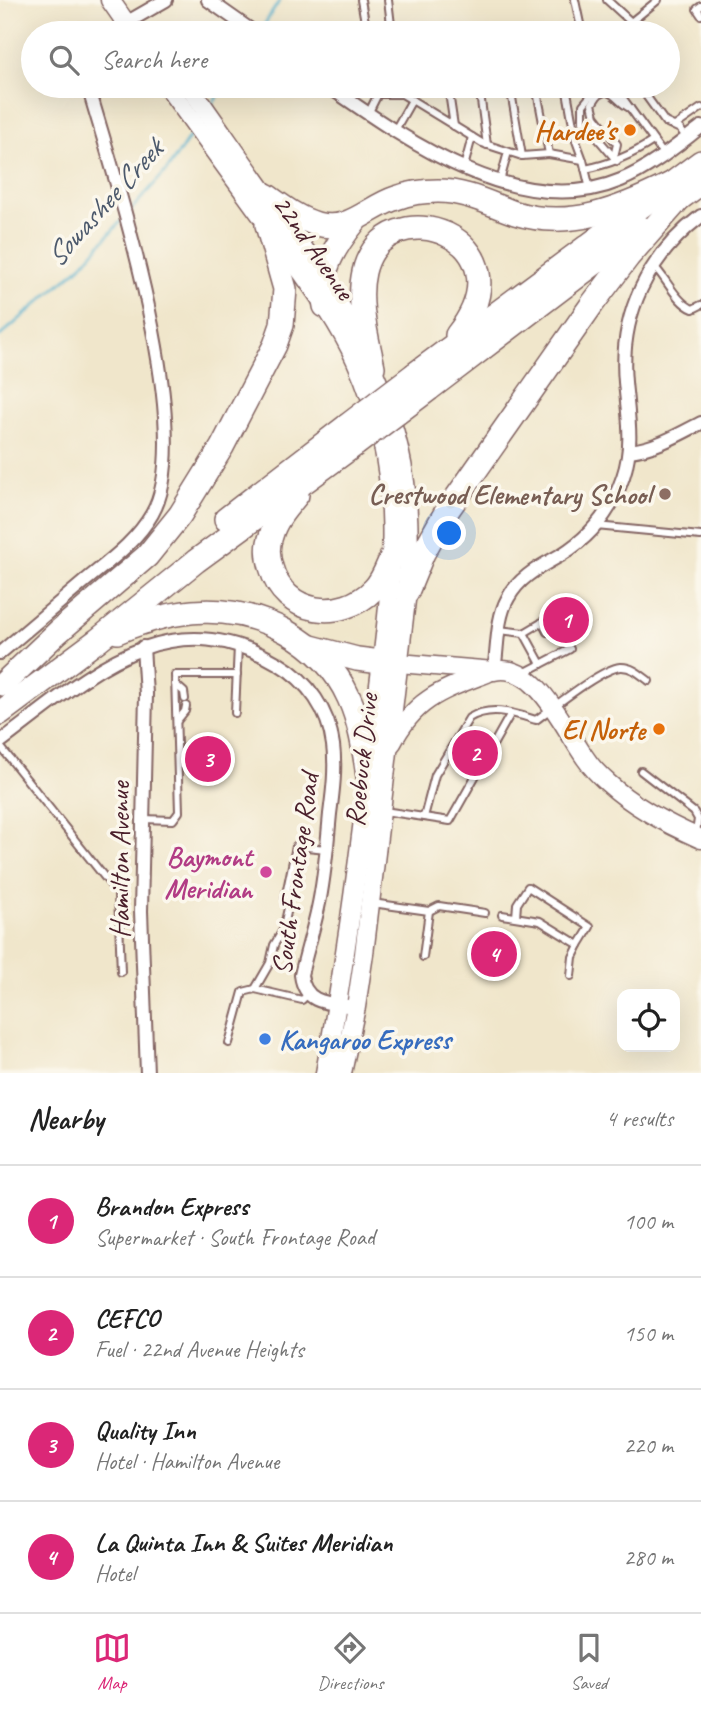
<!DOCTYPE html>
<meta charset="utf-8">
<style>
body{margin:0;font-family:Caveat,sans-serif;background:#f6f6f6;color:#222}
.controls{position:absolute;right:21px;bottom:21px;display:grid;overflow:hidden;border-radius:14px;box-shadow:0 7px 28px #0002}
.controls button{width:63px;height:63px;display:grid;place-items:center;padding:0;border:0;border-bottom:2px solid #e0e0e0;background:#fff;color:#222;font:35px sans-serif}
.you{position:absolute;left:450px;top:534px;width:24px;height:24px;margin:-18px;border:5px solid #fff;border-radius:50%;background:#1a73e8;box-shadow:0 0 0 10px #1a73e833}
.badge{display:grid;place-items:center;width:46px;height:46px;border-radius:50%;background:#db2777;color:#fff;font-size:23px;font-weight:700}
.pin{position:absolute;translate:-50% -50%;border:4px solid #fff;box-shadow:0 2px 7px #0006}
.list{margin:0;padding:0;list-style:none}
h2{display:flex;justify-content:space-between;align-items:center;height:91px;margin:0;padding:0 28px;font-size:30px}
h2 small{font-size:23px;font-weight:400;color:#767676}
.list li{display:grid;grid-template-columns:46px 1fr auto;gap:21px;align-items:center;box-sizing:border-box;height:112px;padding:0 28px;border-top:2px solid #e0e0e0}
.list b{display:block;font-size:26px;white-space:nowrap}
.list p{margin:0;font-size:23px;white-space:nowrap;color:#767676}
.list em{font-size:23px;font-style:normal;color:#767676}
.icon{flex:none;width:38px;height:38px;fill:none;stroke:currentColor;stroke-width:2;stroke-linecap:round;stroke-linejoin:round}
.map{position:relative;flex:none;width:701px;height:1073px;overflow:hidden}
.search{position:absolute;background:#fff;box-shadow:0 7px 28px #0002;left:21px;right:21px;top:21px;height:77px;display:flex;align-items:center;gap:18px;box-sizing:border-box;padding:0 24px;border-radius:38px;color:#767676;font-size:26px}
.sheet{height:539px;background:#fff}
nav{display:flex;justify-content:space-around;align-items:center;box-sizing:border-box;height:98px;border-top:2px solid #e0e0e0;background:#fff;font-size:19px;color:#767676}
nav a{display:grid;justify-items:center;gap:4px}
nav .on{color:#db2777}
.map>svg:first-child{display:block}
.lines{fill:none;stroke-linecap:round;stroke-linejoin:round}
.stream{stroke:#4fafcd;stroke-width:2.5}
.lane-casing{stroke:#846563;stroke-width:10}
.street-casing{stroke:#846563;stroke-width:16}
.secondary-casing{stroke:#846563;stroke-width:21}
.highway-casing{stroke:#846563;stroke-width:26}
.lane{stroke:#fff;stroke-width:6}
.street{stroke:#fff;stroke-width:12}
.secondary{stroke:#fff;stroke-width:18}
.highway{stroke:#fff;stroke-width:23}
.highway-bridge-casing{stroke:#846563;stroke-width:26;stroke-linecap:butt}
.highway-bridge{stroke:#fff;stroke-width:23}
.food-dot{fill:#e8710a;stroke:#fbf7ec;stroke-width:2.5}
.education-dot{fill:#8d6e63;stroke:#fbf7ec;stroke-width:2.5}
.hotel-dot{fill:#d1479c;stroke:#fbf7ec;stroke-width:2.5}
.shop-dot{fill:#3f7fe0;stroke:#fbf7ec;stroke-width:2.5}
.labels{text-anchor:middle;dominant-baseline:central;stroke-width:7;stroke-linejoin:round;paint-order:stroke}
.food-label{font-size:28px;font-weight:bold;fill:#c56008;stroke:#fbf7ec;text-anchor:end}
.street-label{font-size:28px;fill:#4a1f2b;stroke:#fbf7ec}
.education-label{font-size:28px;font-weight:bold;fill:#785e54;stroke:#fbf7ec;text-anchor:end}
.hotel-label{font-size:28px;font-weight:bold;fill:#b23c85;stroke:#fbf7ec;text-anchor:end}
.shop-label{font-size:28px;font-weight:bold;fill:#366cbe;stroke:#fbf7ec;text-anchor:start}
.water-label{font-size:30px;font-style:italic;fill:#4c596c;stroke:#fbf7ec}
</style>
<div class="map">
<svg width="701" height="1073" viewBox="0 0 701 1073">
<rect width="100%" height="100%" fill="#fbf7ec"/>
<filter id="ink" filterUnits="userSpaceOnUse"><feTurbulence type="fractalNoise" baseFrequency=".0143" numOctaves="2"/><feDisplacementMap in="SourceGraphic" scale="14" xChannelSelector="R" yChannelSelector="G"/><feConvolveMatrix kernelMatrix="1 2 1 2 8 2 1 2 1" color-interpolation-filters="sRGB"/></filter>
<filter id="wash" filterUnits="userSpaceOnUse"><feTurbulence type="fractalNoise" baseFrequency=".00686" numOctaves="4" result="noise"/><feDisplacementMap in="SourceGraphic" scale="28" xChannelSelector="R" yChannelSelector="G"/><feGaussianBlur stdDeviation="1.57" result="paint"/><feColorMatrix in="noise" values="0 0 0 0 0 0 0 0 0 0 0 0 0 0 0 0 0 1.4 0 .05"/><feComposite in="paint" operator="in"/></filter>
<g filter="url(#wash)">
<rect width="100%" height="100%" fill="#f0e6cb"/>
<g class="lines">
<g class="stream">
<polyline points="259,33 280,0"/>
<polyline points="211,106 225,86"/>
<polyline points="130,211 167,170 193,132"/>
<polyline points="0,336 82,265 121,221"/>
</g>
</g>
</g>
<g filter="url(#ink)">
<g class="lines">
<g class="lane-casing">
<g id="lane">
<polyline points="361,0 367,33"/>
<polyline points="388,0 392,33"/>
<polyline points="575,0 582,33"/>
<polyline points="607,0 631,22 617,33"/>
<polyline points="701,6 697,9 701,15"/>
<polyline points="631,22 658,0"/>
<polyline points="400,86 402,94 482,143 522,156 510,86"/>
<polyline points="448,86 454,126"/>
<polyline points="479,86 487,145"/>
<polyline points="536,86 549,154 583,160"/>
<polyline points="566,86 576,141 583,160 590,189"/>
<polyline points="599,86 583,105 583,121 617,161"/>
<polyline points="614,86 664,155"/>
<polyline points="639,86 665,122 680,129 686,137"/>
<polyline points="378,94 402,94"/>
<polyline points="368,114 378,94 377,86"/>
<polyline points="675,126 701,108"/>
<polyline points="395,130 412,100"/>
<polyline points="522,156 549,154"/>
<path d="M614,157L617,144L595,116L592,104L598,95L606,91C617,95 620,104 630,108"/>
<polyline points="464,167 472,137"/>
<path d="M585,169C611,164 632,155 653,141"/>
<polyline points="500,181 508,152"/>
<path d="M654,266C666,278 677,303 693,309L701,305"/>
<polyline points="596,526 701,536"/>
<polyline points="542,622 547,632"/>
<polyline points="499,630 524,633 551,617 556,627"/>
<polyline points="524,633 541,664"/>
<polyline points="522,674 570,649 566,642"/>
<polyline points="175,684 184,692 185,699"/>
<polyline points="235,713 238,646"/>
<polyline points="177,721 185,711 186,706"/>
<polyline points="0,746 118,894 121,972"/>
<polyline points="641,771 694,812 698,819 696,833"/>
<polyline points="384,811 450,821 511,713"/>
<path d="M424,817L435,775L469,718C491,705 513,713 536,720C554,707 601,669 620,667C631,666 640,674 649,681"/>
<polyline points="143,819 173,820 179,812 175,675 237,675"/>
<polyline points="372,903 429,911 439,906 485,913"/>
<polyline points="502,915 540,921 579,945 590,927 528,887 517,904 516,917"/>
<polyline points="423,957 429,911"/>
<polyline points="571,976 573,957 579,945"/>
<polyline points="308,994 302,1000 255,989 270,963 274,945 283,930 288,908 285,899 296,846 327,849"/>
<polyline points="229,1043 243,992 255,989"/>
</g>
</g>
<g class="street-casing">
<g id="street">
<polyline points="208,0 255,33"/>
<polyline points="113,33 126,23 166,0"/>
<path d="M328,86C407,141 521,222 621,180C650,168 676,146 701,127"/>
<path d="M630,451C656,448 678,435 701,423"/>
<polyline points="143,647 146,694 141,911 147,1073"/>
<path d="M0,653C28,629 57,605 85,581C109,561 136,542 152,514C199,433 114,176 88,86"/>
<path d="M494,671C498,647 496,619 508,598C520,576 540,567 561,555C590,537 612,510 623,477C634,445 628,415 625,382C619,315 648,256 701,216"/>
<path d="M0,742C86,678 166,597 279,664C308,681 329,711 333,745C336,768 333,791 330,814C327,845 325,877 318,908C313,931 306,953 301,975C305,1006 331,1003 356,1007"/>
</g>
</g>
<g class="secondary-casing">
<g id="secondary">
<polyline points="110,0 133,33"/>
<path d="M167,86C203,136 240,186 276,236C304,276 336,316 356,361C414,489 387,609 372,742C360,853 345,963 325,1073"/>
<path d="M189,86C215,122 240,159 266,195C324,276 376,350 399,449C410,496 410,544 407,592L364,954L356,1007L342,1073"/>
<path d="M387,662L494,671C537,661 565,731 586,759C592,768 600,776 608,783C634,807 669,825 701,839"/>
<path d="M392,743C415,698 443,690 487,673"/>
</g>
</g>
<g class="highway-casing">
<g id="highway">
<path d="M266,195C282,206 298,219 317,224C349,233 368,207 396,198C409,193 425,191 438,191C466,191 490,204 515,213C570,230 621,209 669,185"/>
<polyline points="668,207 701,183"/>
<path d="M325,306C317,273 335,246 355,221"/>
<path d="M373,367C367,337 357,302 364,272C384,185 534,238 457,335"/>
<polyline points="415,374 701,162"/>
<polyline points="429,389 641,228"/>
<path d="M297,495C287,507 275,520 271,536C267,546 268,557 271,567C284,616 342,622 374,589C383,580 387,567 392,556"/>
<polyline points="226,519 348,425"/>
<polyline points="407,592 423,553 445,514 593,303 628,257 680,198"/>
<path d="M117,632C175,608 230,601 287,632C314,647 336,669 349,698C360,722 364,749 368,776"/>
<polyline points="311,647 357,659 381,662"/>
<polyline points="3,684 58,632 147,556 180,515 222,447 275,345 282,325 285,289 267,225"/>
<polyline points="0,713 98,640 196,561 356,444"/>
</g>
</g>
<use href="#lane" class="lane"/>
<use href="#street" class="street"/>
<use href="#secondary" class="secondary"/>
<use href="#highway" class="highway"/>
<g class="highway-bridge-casing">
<g id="highway-bridge">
<polyline points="348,425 415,374"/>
<polyline points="356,444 429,389"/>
</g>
</g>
<use href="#highway-bridge" class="highway-bridge"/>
</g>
</g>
<g class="food-dot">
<circle cx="630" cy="130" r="7"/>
<circle cx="659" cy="729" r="7"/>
</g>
<circle class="education-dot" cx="665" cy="494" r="7"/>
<circle class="hotel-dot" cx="266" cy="872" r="7"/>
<circle class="shop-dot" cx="265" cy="1039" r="7"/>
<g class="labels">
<g class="food-label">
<text x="616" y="130">Hardee's</text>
<text x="645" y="729">El Norte</text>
</g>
<g class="street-label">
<text transform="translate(314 247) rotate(55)">22nd Avenue</text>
<text transform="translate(361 760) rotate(-84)">Roebuck Drive</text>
<text transform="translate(119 860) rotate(-90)">Hamilton Avenue</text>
<text transform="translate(295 874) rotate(-82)">South Frontage Road</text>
</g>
<g class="education-label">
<text x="651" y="494">Crestwood Elementary School</text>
</g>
<g class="hotel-label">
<text x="252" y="856">Baymont<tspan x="252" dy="32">Meridian</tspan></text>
</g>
<g class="shop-label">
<text x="279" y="1039">Kangaroo Express</text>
</g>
<g class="water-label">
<text transform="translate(104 203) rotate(-48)">Sowashee Creek</text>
</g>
</g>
</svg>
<div class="controls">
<button><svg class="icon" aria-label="locate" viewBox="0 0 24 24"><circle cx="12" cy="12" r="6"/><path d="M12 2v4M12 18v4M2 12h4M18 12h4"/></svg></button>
</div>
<div class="you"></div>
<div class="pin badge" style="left:566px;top:620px">1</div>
<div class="pin badge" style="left:475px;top:753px">2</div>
<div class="pin badge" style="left:208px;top:759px">3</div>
<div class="pin badge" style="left:494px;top:954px">4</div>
<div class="search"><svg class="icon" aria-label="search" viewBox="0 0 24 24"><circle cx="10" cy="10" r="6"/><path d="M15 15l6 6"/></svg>Search here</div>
</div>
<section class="sheet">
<h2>Nearby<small>4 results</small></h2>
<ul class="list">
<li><span class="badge">1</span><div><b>Brandon Express</b><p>Supermarket · South Frontage Road</p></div><em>100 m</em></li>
<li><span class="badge">2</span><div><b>CEFCO</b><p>Fuel · 22nd Avenue Heights</p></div><em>150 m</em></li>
<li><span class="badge">3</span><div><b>Quality Inn</b><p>Hotel · Hamilton Avenue</p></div><em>220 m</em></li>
<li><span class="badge">4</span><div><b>La Quinta Inn &amp; Suites Meridian</b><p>Hotel</p></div><em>280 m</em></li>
</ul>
</section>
<nav>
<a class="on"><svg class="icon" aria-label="map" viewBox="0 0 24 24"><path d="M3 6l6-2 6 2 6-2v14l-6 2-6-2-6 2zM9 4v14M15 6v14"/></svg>Map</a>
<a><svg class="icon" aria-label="directions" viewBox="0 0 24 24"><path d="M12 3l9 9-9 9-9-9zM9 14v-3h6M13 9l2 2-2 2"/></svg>Directions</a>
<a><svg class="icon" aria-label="saved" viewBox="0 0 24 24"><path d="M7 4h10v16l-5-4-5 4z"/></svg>Saved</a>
</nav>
